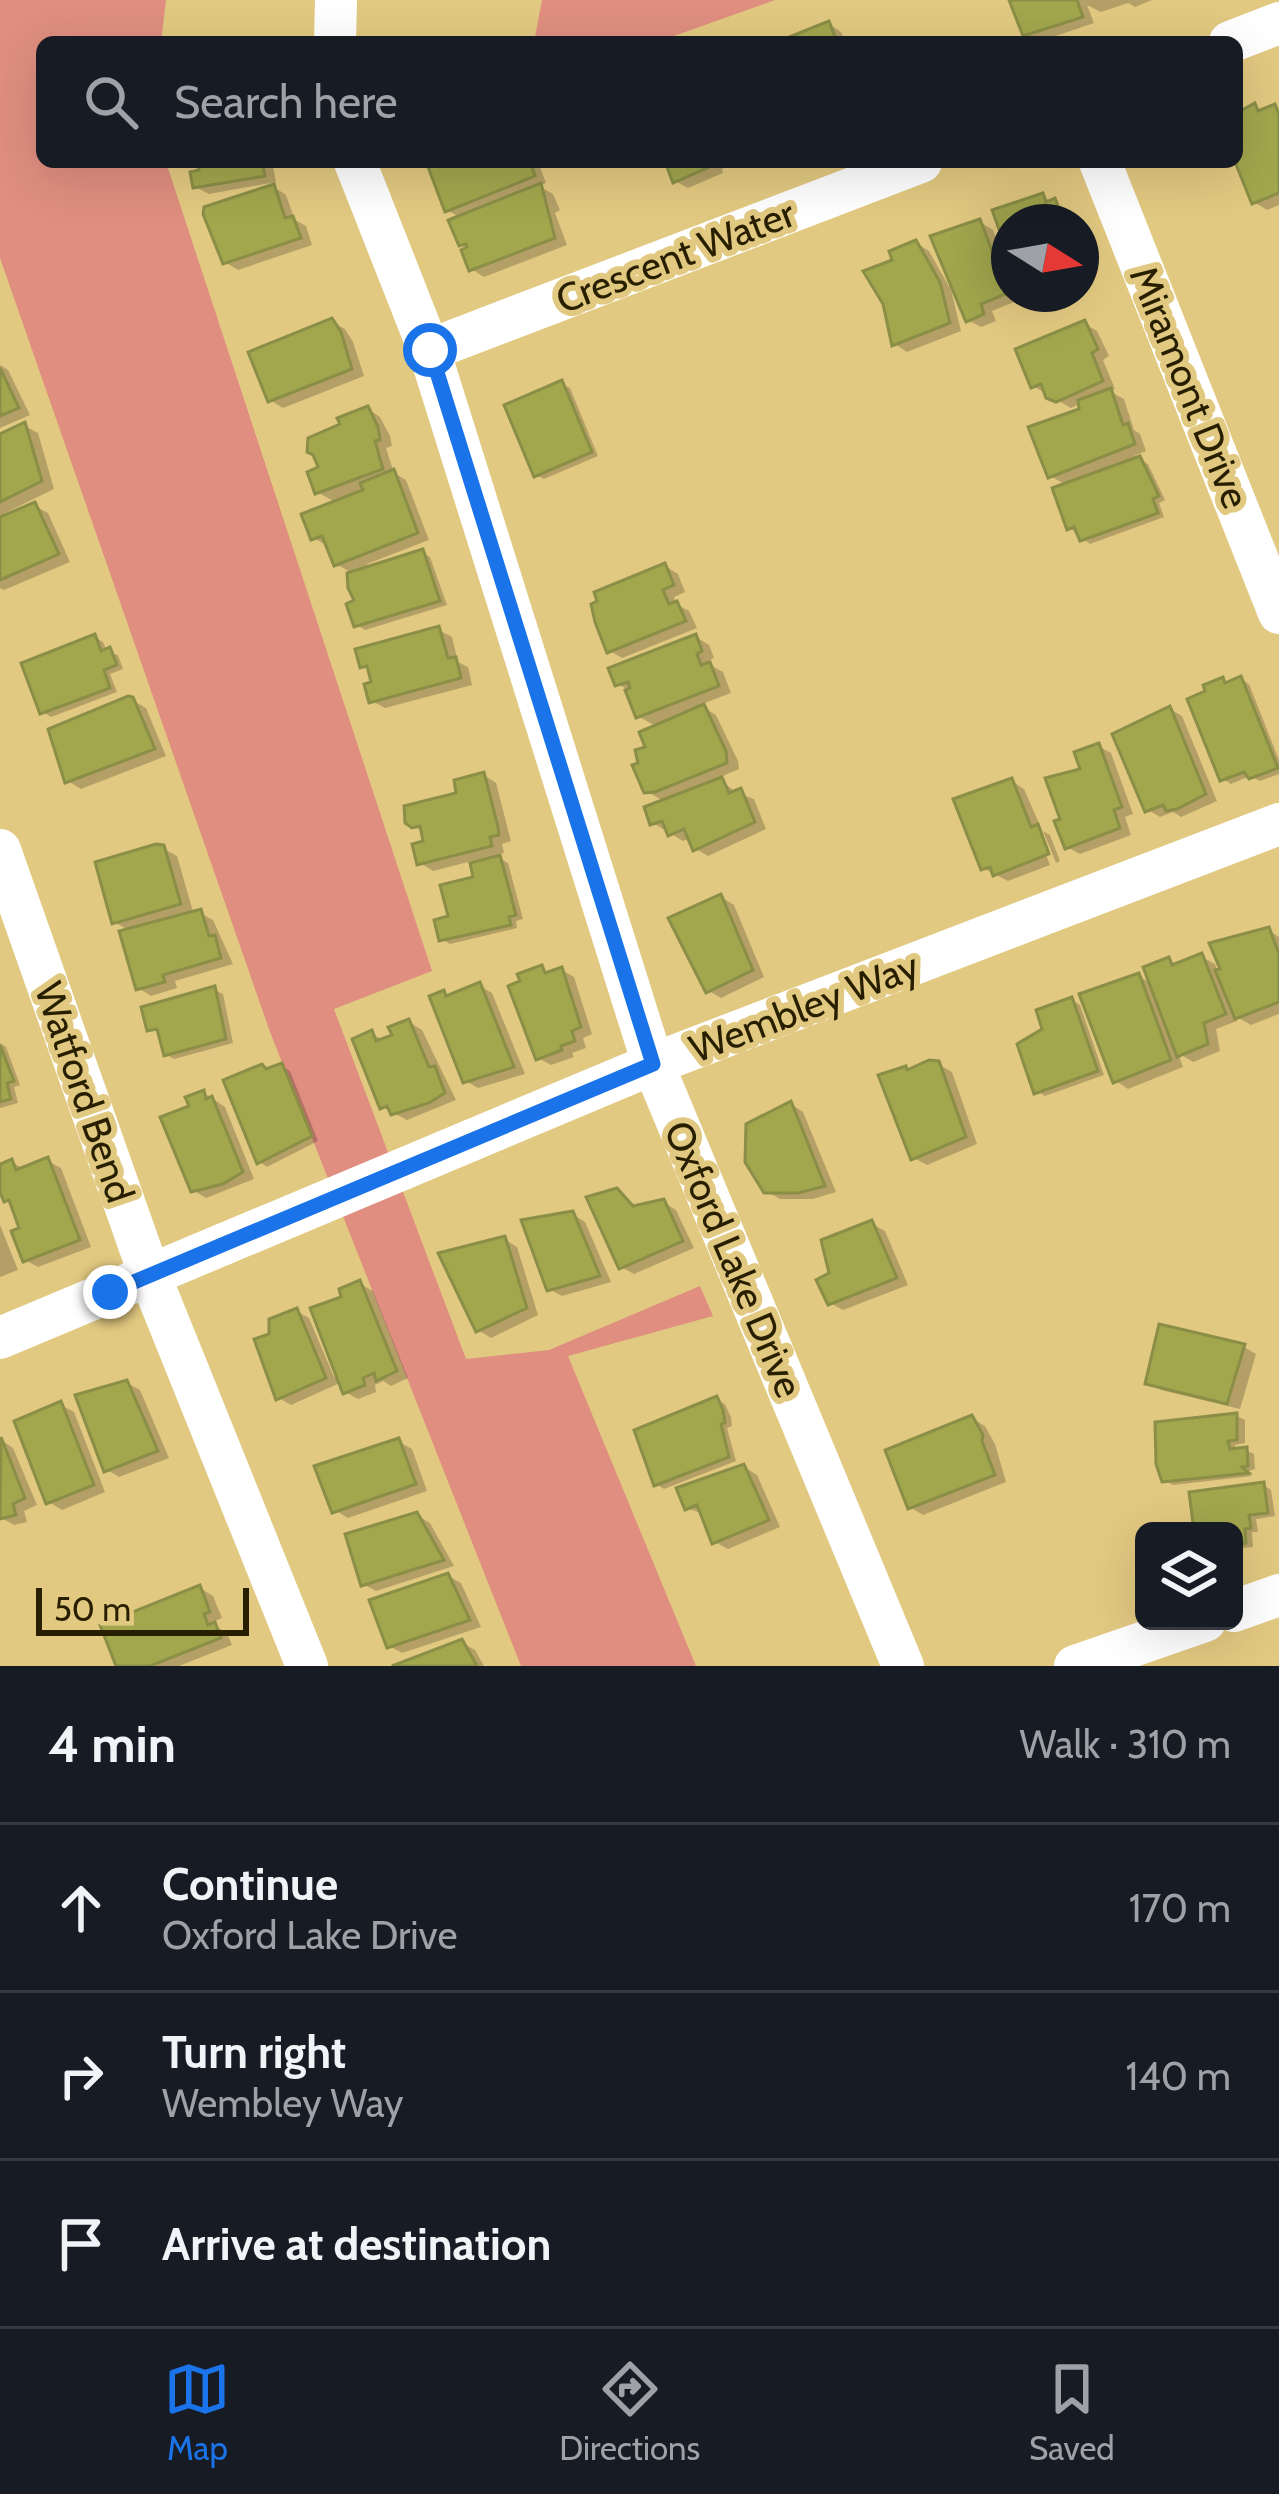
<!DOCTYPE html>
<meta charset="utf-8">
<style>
body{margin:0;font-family:Cabin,sans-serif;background:#20242c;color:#f1f3f6}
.controls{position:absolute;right:36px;bottom:36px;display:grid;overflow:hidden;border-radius:18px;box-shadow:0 12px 48px #0002}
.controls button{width:108px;height:108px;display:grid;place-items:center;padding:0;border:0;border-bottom:3px solid #363941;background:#171b24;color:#f1f3f6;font:60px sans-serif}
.compass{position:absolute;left:991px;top:204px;width:108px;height:108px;border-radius:50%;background:#171b24;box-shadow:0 12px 48px #0002;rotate:101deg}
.scale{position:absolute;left:36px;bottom:30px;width:213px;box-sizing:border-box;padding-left:12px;border:6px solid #281f01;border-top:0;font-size:33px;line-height:42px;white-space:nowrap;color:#281f01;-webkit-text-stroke:9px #e2c981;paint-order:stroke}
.stop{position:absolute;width:36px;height:36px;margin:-27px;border:9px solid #1a73e8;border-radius:50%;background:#fff}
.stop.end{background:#1a73e8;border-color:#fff;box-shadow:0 3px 12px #0008}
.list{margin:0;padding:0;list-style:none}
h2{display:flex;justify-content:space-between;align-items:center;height:156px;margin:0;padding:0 48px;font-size:51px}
h2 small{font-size:39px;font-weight:400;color:#9ea1a6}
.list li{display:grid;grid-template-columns:78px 1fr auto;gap:36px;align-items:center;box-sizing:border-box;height:168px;padding:0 48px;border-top:3px solid #363941}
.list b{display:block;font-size:45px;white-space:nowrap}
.list p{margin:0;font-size:39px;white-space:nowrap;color:#9ea1a6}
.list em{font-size:39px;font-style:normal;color:#9ea1a6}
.icon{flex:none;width:66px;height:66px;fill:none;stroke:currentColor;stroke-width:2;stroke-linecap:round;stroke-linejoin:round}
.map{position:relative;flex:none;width:1279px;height:1666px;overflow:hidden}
.search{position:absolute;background:#171b24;box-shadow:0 12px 48px #0002;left:36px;right:36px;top:36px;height:132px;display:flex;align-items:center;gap:30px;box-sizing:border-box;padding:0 42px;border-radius:18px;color:#9ea1a6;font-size:45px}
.sheet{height:660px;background:#171b24}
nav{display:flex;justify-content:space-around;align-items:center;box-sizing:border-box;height:168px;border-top:3px solid #363941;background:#171b24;font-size:33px;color:#9ea1a6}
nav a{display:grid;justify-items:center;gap:6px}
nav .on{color:#1a73e8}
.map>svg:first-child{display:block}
.green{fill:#df8e7f}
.shadow{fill:#0003}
.building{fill:#a2a64d;stroke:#8b8e46;stroke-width:3}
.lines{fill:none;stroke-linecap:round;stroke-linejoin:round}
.minor{stroke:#fff;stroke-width:42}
.route{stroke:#1a73e8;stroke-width:15}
.labels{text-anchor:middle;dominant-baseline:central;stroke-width:12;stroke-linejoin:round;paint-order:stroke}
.street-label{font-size:39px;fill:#281f01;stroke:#e2c981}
</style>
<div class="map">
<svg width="1279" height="1666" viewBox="0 0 1279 1666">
<rect width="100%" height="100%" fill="#e2c981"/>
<g class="green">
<polygon points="0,0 166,0 161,42 42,42 42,162 166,162 432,971 334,1009 466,1359 549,1350 700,1286 713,1316 568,1356 696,1666 521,1666 270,1032 0,258"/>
<polygon points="542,0 775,0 657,42 534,42"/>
</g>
<g class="shadow">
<polygon points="1012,0 1152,0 1135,7 1128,3 1101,12 1087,5 1094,23 1038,42 1025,34"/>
<polygon points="829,24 841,32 846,42 785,42"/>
<polygon points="1255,106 1265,112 1279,110 1279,205 1267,210 1254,202"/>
<polygon points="199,162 267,162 273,166 276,182 209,194 196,187 203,172"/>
<polygon points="434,162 538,162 546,183 539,186 553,194 560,210 555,213 567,245 484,277 471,269 471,249 462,244 461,218 447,210"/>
<polygon points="668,162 734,162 722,169 723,173 688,188 675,181"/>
<polygon points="274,187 286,195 295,220 306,226 312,245 238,270 225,262"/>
<polygon points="1043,197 1067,209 1072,222 1009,222 1009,248 996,212"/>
<polygon points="980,222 993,230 1009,273 1009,294 1017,294 1019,300 992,311 996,321 981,327 968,320"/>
<polygon points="916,243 929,251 951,290 961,331 907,352 895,344 896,261"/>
<polygon points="1081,246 1093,277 1081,281"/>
<polygon points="1026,294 1057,294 1059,300 1042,309 1029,301"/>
<polygon points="332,322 345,329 353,342 364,376 283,408 270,400"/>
<polygon points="1085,324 1097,331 1109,356 1103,360 1115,389 1109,391 1124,399 1134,430 1140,434 1146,451 1134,456 1148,464 1165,500 1159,503 1164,517 1090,544 1070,528 1068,486 1050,476 1082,421 1081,403 1071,408 1033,386"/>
<polygon points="0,365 8,370 30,415 0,428"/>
<polygon points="562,384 570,388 598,456 544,479 536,475"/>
<polygon points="368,409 380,417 390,436 392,446 386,448 394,473 406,480 429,540 367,564 369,569 422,552 430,557 447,605 365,630 357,625 358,601 351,587 350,572 336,564 326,545 314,538 337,503 317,492 321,469"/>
<polygon points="25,426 38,433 54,489 5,513 7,517 35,506 48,513 70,562 4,590 0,588 0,437"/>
<polygon points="665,566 678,574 685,592 674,597 676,604 689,611 697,628 622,658 610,651"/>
<polygon points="439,630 452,637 458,662 468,667 472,685 385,708 372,701 371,671 363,666"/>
<polygon points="95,637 103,642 107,652 118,655 123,669 110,674 117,692 51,717 43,712"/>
<polygon points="696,637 709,645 714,658 708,661 710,665 723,672 731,693 699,705 716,715 738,761 739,769 718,778 737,793 754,799 766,829 708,856 696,849 691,838 683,841 653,823 665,802 646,791 649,748 657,727 638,716 628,690 618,684"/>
<polygon points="1241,679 1249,684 1279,760 1279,774 1260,781 1250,776 1231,784 1223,779 1222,680 1229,684"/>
<polygon points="132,700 146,708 166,756 81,789 68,781"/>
<polygon points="1170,709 1182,716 1217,801 1181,817 1173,812 1160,817 1148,810"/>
<polygon points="1098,746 1111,753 1133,814 1125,817 1131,835 1080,854 1067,847 1063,821"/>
<polygon points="484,775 496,783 511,841 502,844 504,853 494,855 508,863 523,919 516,921 517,928 450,944 442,939 476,879 472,861 433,871 420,863 427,843 424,832 413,826"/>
<polygon points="1012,781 1024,789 1042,830 1037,830 1050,865 1008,881 983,868"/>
<polygon points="1043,831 1050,835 1060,861 1056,863"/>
<polygon points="164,849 177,856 194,915 200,913 213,920 233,964 175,981 177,988 151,996 138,988 130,931 114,922"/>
<polygon points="721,897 734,905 764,977 721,998 709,991"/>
<polygon points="1268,930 1279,937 1279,1014 1251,1025 1235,1016 1237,1021 1216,1029 1220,1051 1193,1062 1178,1053 1183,1067 1128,1089 1116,1081 1138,976 1153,984 1169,960 1179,966 1202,957 1215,964 1218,972"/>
<polygon points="542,968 552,974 562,970 574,977 592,1034 583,1038 586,1048 572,1053 574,1057 551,1065 538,1058"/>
<polygon points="480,986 492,993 525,1074 478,1088 466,1081 444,993 451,997"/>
<polygon points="215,990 223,994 233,1043 174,1059 166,1054 161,1033 150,1029"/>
<polygon points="1072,1000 1080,1005 1104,1075 1045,1096 1037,1091"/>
<polygon points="409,1022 422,1030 456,1100 407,1120 382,1107 372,1034 385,1041"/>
<polygon points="0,1043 6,1047 20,1085 14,1087 18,1103 0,1108"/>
<polygon points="938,1064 952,1072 977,1144 927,1165 914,1158 905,1069 911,1072"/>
<polygon points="282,1066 290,1071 318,1141 267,1167 260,1162 269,1071"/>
<polygon points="204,1093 225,1107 254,1179 206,1198 193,1190 193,1108"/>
<polygon points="791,1104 803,1112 836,1192 813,1199 780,1199 766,1191"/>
<polygon points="48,1161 61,1168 91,1247 38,1267 25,1260 23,1230 0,1180 0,1167 12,1162 25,1170"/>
<polygon points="617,1191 638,1208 663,1202 676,1210 694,1248 634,1274 621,1267"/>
<polygon points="572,1214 585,1222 611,1282 562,1296 549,1289"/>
<polygon points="872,1224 885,1231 908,1285 843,1310 830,1303 833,1274"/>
<polygon points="0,1225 18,1270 0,1277"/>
<polygon points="504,1239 517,1247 538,1315 491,1338 478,1330"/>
<polygon points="360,1284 373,1291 408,1378 391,1386 383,1381 375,1385 376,1392 358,1399 345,1392 342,1382 291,1405 279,1398 272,1336 296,1311 309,1318 334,1377 339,1375 344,1299"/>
<polygon points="1244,1347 1256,1354 1240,1409 1161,1390 1148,1383"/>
<polygon points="127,1383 140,1390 169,1458 119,1477 106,1469"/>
<polygon points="717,1400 725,1404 731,1417 732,1426 727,1428 736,1461 664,1489 656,1484"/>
<polygon points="61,1405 74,1412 105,1492 62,1510 49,1502"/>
<polygon points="1237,1416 1245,1420 1245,1443 1235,1445 1236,1451 1246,1450 1254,1454 1255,1469 1246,1472 1252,1476 1173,1485 1164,1480"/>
<polygon points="971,1418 985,1426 995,1444 1006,1482 923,1515 910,1507"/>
<polygon points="1,1440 13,1448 37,1505 24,1511 27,1522 14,1525 0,1517"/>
<polygon points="399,1442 412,1449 427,1491 348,1518 335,1510"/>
<polygon points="744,1467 757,1475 780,1527 728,1549 715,1542 703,1514 687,1508"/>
<polygon points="1263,1485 1271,1490 1275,1516 1256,1519 1258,1532 1252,1532 1253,1547 1234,1549 1234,1531 1197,1531 1192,1495"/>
<polygon points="417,1515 430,1523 454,1566 376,1591 363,1584"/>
<polygon points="448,1576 461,1583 481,1627 402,1653 389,1646"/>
<polygon points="200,1588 213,1596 222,1618 215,1621 217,1627 227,1633 232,1645 179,1666 119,1666"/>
<polygon points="462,1643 475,1650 484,1666 399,1666"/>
</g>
<g class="building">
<polygon points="1009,0 1077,0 1083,17 1023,36"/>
<polygon points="829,21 837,42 777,42"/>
<polygon points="1255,103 1258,111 1275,104 1279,115 1279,193 1252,204 1235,162 1237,113"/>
<polygon points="197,162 262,162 265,176 193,188 190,172 199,170"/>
<polygon points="431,162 530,162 535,176 445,212 428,167"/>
<polygon points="665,162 711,162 712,166 673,183"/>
<polygon points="541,183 555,238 469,271 461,250 467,247 466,244 459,246 448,220"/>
<polygon points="274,184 285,218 293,216 301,238 223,264 203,214 204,207"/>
<polygon points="1043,193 1046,202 1055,198 1064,222 1009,222 1009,257 992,210"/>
<polygon points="980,219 1008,293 981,304 984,314 966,322 930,236"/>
<polygon points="916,240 940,282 950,323 892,346 883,304 863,271 892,260 889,251"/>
<polygon points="332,318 341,332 352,369 268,402 248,352"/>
<polygon points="1085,320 1098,349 1092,353 1103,381 1056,402 1046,398 1041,384 1031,388 1015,349"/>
<polygon points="0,368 19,408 0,416"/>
<polygon points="562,380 592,452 534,477 504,405"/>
<polygon points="1111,388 1123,425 1128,423 1135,444 1048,478 1028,427 1079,409 1078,400"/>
<polygon points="368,406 378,427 380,440 375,441 383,469 315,494 307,472 318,467 313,455 307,452 308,438 340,424 337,418"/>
<polygon points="25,422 42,481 0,502 0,434"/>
<polygon points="1140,456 1159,496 1153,499 1158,513 1080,541 1074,527 1067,530 1052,488"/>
<polygon points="394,469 418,533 334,566 322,536 311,540 301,514 363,490 360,483"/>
<polygon points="35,502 59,554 0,580 0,517"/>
<polygon points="423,549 440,601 354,627 346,604 354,600 348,588 347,573"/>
<polygon points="665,563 674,585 663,590 669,604 677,601 686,621 607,653 595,622 591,604 597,601 594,592"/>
<polygon points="439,626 448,658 456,657 461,678 369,703 364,684 371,682 367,666 360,668 355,649"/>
<polygon points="95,634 101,651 110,647 117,665 104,670 110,688 40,714 21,663"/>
<polygon points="696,634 702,651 697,654 701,665 710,662 719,686 636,718 625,690 630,688 628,682 615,686 608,668"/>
<polygon points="1241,676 1278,768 1249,779 1244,772 1220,781 1187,699 1205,691 1203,685 1223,677 1225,683"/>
<polygon points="128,696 133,697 155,749 65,783 48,729"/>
<polygon points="704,704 726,751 727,763 655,792 644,793 632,765 638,763 635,750 645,747 639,732"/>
<polygon points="1170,706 1206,794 1177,809 1166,811 1163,805 1145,812 1112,734"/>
<polygon points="1099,743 1122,807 1114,810 1120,828 1065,849 1054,821 1060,819 1045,778 1080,769 1074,752"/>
<polygon points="484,772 498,827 499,835 490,837 492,846 417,865 412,844 423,841 420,826 412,828 405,823 404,806 456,793 454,780"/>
<polygon points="722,777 729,793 741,788 755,822 693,851 684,829 668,836 662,821 650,825 644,807"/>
<polygon points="1012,778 1031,827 1038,824 1049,854 993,876 990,867 981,870 953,799"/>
<polygon points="156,844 164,845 181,904 112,924 95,862"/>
<polygon points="500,855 516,915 509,917 511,925 439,941 434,920 448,916 440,885 473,877 470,863"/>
<polygon points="721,894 753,970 706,993 668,918"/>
<polygon points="201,909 209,936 215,935 221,958 163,975 165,982 136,990 119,931"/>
<polygon points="1269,927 1279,954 1279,1002 1235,1019 1215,970 1220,969 1209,943"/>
<polygon points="1202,953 1226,1014 1204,1023 1208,1044 1177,1057 1143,967 1169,957 1172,965"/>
<polygon points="542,965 545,973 562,967 581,1027 572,1031 575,1041 561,1046 562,1050 536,1060 508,986 520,981 517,974"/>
<polygon points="1139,973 1171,1060 1113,1083 1079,994"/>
<polygon points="480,982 514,1067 463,1083 429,996 444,990 446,996"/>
<polygon points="215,986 226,1039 164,1056 157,1029 147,1031 141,1007"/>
<polygon points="1072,997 1098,1071 1034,1094 1017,1044 1042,1029 1036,1010"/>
<polygon points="409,1019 429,1067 435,1066 445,1093 429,1103 391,1115 387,1106 380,1109 352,1039 372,1030 376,1041 392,1035 388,1027"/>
<polygon points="0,1045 14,1081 7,1083 11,1099 0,1102"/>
<polygon points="929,1060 939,1061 966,1137 911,1160 878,1075 906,1066 907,1070"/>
<polygon points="282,1063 312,1136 257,1164 223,1080 262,1064 266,1069"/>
<polygon points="204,1090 206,1099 212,1096 243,1172 223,1184 191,1192 160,1117 189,1106 185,1097"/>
<polygon points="791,1101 825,1186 798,1193 764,1193 745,1162 746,1124"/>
<polygon points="48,1157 80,1240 23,1262 11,1231 19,1228 9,1200 4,1202 0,1192 0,1164 12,1159 16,1170"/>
<polygon points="617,1188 633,1206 664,1199 683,1241 619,1269 586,1197"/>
<polygon points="573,1211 600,1276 547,1291 521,1220"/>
<polygon points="872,1220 897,1278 828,1305 816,1280 829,1273 821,1240"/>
<polygon points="505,1236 527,1308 476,1332 438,1253"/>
<polygon points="360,1280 397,1371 376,1381 374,1373 363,1378 365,1385 343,1394 310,1308 341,1297 339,1289"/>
<polygon points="297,1308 326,1378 276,1400 254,1339 269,1334 269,1319"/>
<polygon points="1159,1324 1245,1344 1227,1404 1145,1384"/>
<polygon points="127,1380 158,1451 104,1472 75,1395"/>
<polygon points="717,1396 723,1410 725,1423 721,1424 729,1457 654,1486 634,1430"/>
<polygon points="61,1401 94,1485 46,1504 14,1421"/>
<polygon points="1237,1413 1237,1440 1228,1441 1230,1449 1247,1447 1248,1466 1242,1467 1249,1473 1162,1482 1156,1464 1155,1422"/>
<polygon points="972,1415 983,1435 982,1441 995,1475 908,1509 885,1450"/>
<polygon points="1,1437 25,1498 13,1504 16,1515 0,1519"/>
<polygon points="399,1438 416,1484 332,1513 314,1466"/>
<polygon points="744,1464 769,1520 712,1544 697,1505 685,1510 676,1488"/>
<polygon points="1264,1482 1268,1513 1249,1515 1251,1528 1245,1529 1246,1543 1234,1545 1234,1531 1194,1531 1189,1492"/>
<polygon points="417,1512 444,1560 361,1586 345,1534"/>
<polygon points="448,1573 470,1620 387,1648 369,1600"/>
<polygon points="200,1585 210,1612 204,1614 208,1625 215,1622 221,1638 150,1666 116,1666 100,1625"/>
<polygon points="462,1639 477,1666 392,1666"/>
</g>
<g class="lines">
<g class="minor">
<polyline points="335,42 336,0"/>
<polyline points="1230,42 1279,23"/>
<polyline points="355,162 429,350 653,1064 903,1666"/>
<polyline points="1100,162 1279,613"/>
<polyline points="429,350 921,162"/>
<polyline points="0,850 150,1276 307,1666"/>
<polyline points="0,1338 653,1064 1279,824"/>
<polyline points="1234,1611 1279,1595"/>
<polyline points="1075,1666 1205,1621"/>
</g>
</g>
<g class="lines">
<polyline class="route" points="110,1292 653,1064 430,350"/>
</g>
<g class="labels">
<g class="street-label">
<text transform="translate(675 256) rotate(-21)">Crescent Water</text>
<text transform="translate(1190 387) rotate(68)">Miramont Drive</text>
<text transform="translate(804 1007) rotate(-21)">Wembley Way</text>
<text transform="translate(85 1092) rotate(71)">Watford Bend</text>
<text transform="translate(734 1259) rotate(67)">Oxford Lake Drive</text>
</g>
</g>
</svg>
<div class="controls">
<button><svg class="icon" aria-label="layers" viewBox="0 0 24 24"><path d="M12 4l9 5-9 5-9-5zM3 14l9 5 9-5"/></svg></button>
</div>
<svg class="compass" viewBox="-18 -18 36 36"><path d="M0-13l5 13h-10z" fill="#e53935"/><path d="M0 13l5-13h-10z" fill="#9ea1a6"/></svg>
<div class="scale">50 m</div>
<div class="stop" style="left:430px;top:350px"></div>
<div class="stop end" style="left:110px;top:1292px"></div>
<div class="search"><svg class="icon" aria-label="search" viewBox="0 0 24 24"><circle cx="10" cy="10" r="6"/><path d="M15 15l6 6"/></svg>Search here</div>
</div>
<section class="sheet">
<h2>4 min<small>Walk · 310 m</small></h2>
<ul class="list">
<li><svg class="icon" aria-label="ahead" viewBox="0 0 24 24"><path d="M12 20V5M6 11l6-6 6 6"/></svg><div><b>Continue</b><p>Oxford Lake Drive</p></div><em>170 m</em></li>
<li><svg class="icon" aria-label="right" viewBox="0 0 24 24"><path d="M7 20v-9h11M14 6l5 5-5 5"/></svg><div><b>Turn right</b><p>Wembley Way</p></div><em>140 m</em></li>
<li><svg class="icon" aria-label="arrive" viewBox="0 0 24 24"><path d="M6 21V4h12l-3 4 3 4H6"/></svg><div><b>Arrive at destination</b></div></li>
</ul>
</section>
<nav>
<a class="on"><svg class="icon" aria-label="map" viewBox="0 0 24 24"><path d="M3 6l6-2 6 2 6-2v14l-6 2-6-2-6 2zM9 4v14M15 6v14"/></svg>Map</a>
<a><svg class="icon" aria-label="directions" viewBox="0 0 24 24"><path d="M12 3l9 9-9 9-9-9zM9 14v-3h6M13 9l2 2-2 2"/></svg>Directions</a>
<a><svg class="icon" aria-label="saved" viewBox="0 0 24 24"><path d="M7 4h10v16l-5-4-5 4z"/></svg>Saved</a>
</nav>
